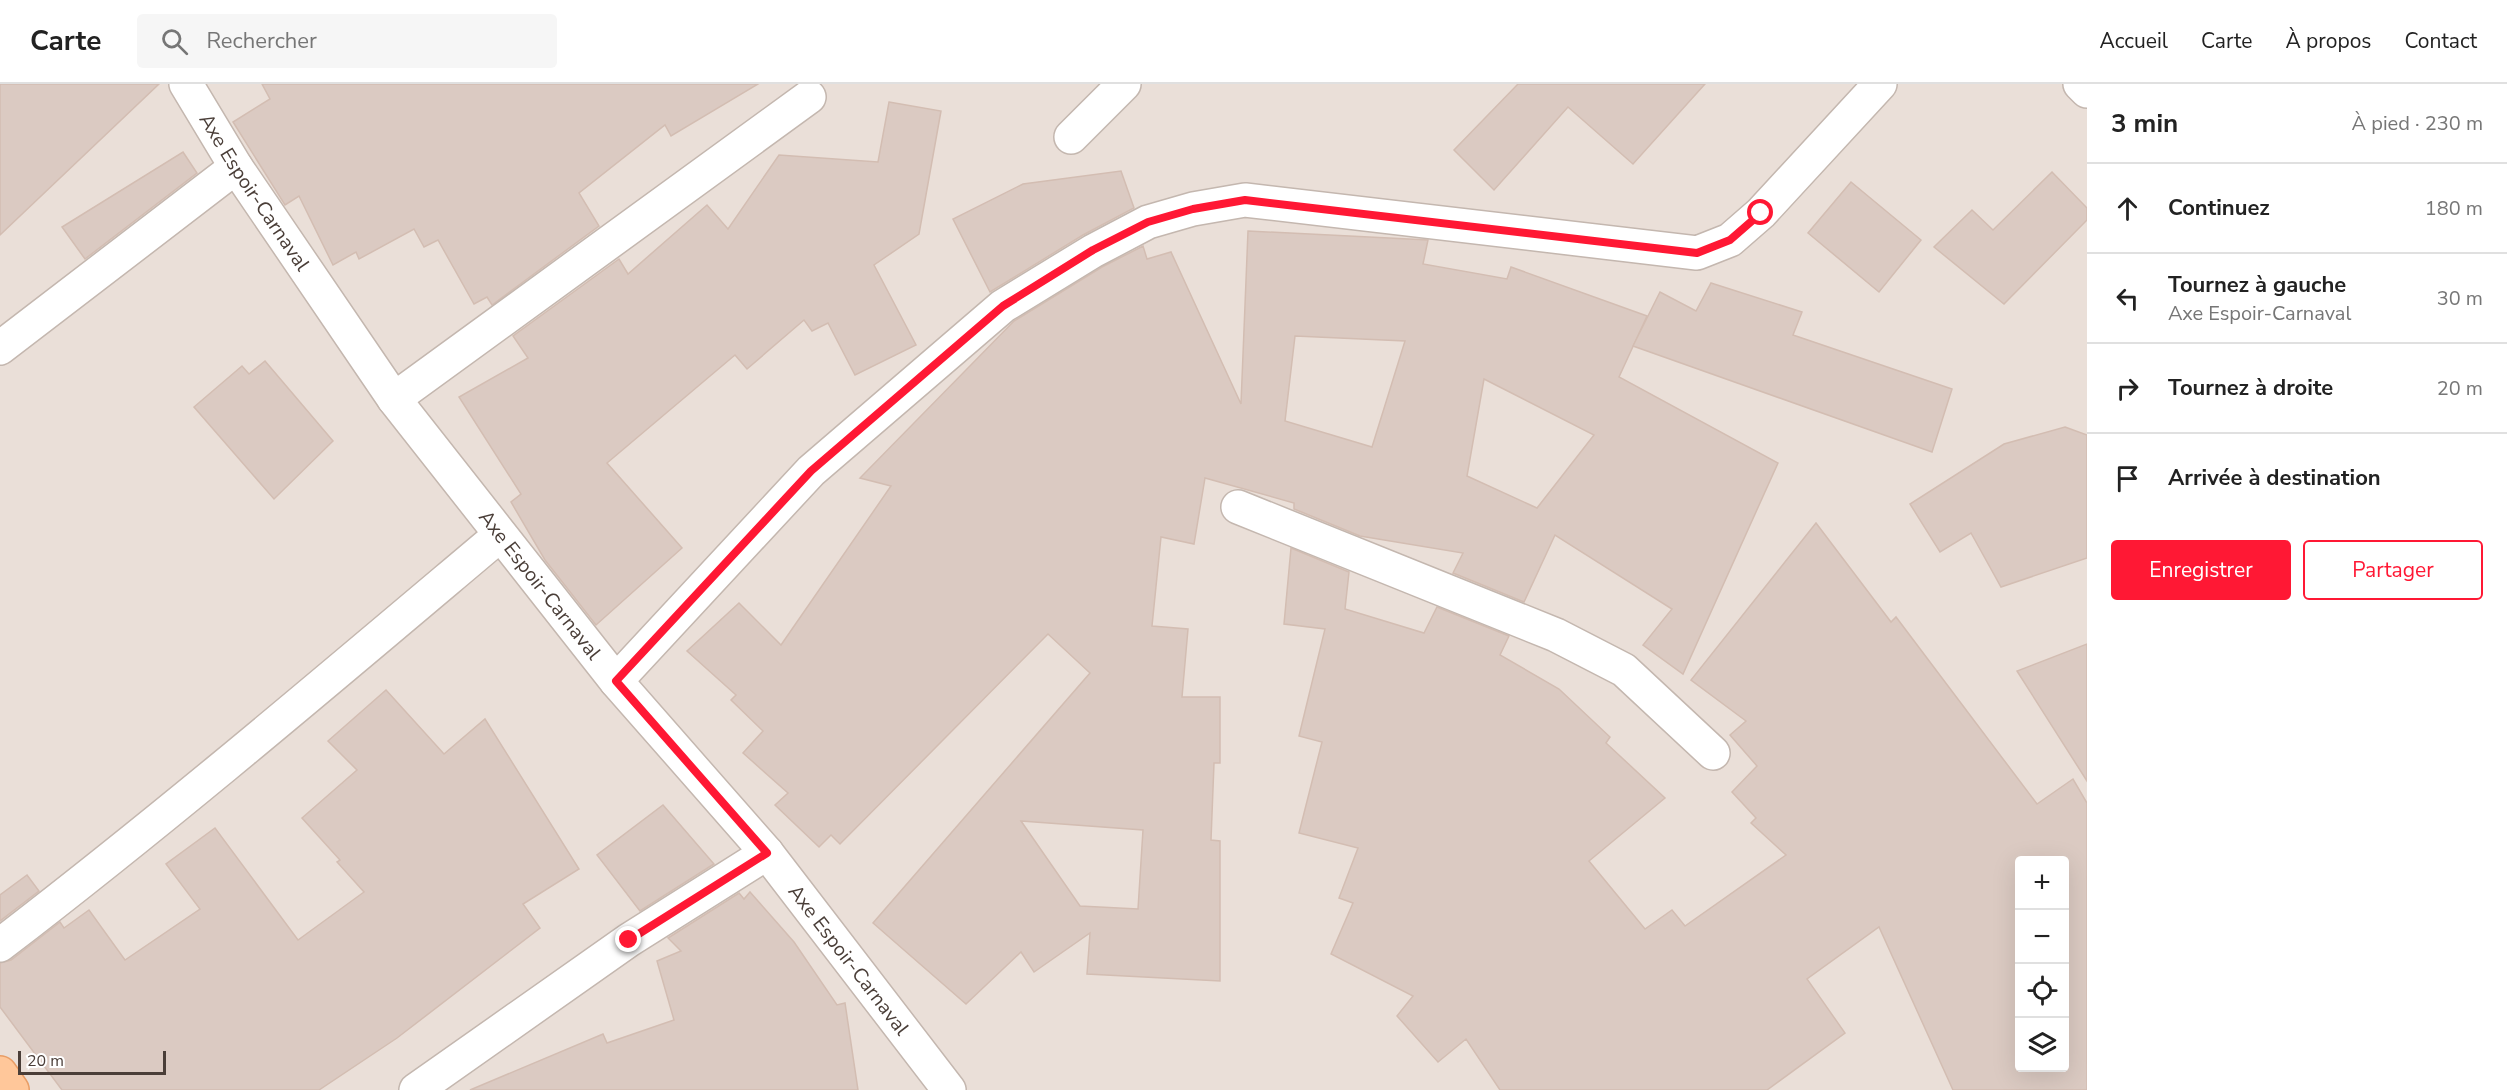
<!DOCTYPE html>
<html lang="fr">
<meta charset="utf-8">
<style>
body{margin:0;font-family:"Nunito Sans",sans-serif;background:#f6f6f6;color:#222}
.controls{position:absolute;right:18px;bottom:18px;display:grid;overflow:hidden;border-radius:6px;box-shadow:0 6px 24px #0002}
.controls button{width:54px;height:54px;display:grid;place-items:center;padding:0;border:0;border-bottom:2px solid #e0e0e0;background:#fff;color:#222;font:30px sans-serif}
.scale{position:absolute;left:18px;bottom:15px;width:148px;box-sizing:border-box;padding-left:6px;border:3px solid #4a3e38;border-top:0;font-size:16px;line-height:21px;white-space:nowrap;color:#4a3e38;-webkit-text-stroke:4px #fff;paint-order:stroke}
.stop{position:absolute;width:18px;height:18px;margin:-14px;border:4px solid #ff1834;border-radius:50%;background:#fff}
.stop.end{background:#ff1834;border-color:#fff;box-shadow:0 2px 6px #0008}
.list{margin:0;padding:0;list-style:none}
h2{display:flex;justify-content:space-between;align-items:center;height:78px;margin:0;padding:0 24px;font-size:26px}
h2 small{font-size:20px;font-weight:400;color:#767676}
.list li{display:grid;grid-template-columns:39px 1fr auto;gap:18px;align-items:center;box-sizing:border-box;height:90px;padding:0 24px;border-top:2px solid #e0e0e0}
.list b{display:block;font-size:22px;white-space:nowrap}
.list p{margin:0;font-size:20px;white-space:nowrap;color:#767676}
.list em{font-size:20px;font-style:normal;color:#767676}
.actions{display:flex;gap:12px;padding:18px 24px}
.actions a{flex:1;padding:14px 0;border:2px solid #ff1834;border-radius:6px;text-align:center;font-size:21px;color:#ff1834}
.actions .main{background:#ff1834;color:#fff}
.icon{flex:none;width:33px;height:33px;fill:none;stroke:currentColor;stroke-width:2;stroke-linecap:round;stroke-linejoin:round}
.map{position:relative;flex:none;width:2087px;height:1006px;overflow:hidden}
header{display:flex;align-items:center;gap:36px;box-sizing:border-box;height:84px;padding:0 30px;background:#fff;border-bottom:2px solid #e0e0e0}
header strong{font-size:28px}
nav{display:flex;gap:33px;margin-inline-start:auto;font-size:21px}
.search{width:420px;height:54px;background:#f6f6f6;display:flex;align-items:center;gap:15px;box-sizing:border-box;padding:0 21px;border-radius:6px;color:#767676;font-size:22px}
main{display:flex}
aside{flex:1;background:#fff}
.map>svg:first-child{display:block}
.residential{fill:#eadfd8;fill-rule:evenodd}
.building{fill:#dbcac2;stroke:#d3bdb2;stroke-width:1.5;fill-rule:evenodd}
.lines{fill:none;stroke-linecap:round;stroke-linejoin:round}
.minor-casing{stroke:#c4b7af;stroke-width:36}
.major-casing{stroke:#e89d66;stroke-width:36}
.minor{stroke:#fff;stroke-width:33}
.major{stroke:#ffc79a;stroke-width:33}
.route{stroke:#ff1834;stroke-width:8}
.labels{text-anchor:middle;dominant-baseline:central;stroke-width:4.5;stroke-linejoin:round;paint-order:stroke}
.street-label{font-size:20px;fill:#4a3e38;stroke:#fff}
</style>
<header>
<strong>Carte</strong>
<div class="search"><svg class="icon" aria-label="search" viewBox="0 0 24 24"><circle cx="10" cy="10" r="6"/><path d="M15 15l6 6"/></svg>Rechercher</div>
<nav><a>Accueil</a><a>Carte</a><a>À propos</a><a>Contact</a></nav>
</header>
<main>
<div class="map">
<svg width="2087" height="1006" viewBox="0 0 2087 1006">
<rect width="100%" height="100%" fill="#f5efea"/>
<path class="residential" d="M0,0H2087V1006H0ZM2020,776H2064V984H2020Z"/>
<g class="building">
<polygon points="0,0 159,0 0,151"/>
<polygon points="262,0 758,0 671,52 665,41 579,109 599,142 492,221 487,213 474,220 438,156 424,163 414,145 359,175 356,168 333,181 299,112 285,121 233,38 270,15"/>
<polygon points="1518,0 1705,0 1633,80 1568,23 1494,106 1454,66"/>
<polygon points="889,18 941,27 919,150 874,181 916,261 855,291 828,239 812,247 804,236 747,285 735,271 607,379 682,464 596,541 545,476 511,418 521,410 459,313 528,274 513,252 619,175 628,190 707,121 728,145 779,71 878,78"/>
<polygon points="183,68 197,89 85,175 62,143"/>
<polygon points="1121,87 1134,124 1083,151 990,208 953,135 1023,100"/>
<polygon points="2052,88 2087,124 2087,136 2004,220 1934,163 1972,126 1993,146"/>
<polygon points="1851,98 1921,156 1879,208 1808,149"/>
<path d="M1248,147L1428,156L1423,180L1507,195L1511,183L1647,232L1619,293L1778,379L1683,590L1643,561L1672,525L1555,451L1524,518L1453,489L1463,469L1360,452L1294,425V419L1205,394L1194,460L1161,453L1152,542L1188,545L1182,613H1220V679H1214L1211,756L1220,757V897L1087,890L1090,849L1034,888L1021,868L966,920L873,839L1090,589L1048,550L840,760L831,751L819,763L775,721L788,709L743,669L763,647L731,616L736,611L687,567L739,519L781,561L891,402L860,394L1014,237L1102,183L1143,162L1147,175L1171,168L1241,320ZM1295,252L1405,257L1372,363L1285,337ZM1484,295L1594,351L1537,424L1467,392ZM1021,737L1143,746L1138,825L1080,822Z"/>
<polygon points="1711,199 1802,228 1793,251 1952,305 1932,368 1633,262 1660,208 1696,227"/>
<polygon points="265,277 333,357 274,415 194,323 242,282 249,290"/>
<polygon points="2065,343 2087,351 2087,474 2001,503 1971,449 1940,468 1910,420 2004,360"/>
<path d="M1816,439L1891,538L1896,533L2037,720L2073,695L2087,719V1006H1953L1879,843L1807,895L1845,949L1767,1006H1500L1466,955L1438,978L1397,932L1413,912L1331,870L1353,819L1339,814L1358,764L1299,749L1322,658L1299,652L1325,545L1284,540L1291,464L1349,488L1345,525L1424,549L1437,523L1509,552L1500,571L1559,605L1610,653L1606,659L1665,714L1589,777L1645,845L1672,826L1685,842L1786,771L1751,739L1756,734L1732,708L1757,682L1730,651L1746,637L1691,596ZM2019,777H2064V984H2019Z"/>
<polygon points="2087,560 2087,697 2017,587"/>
<polygon points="386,606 444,670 485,635 579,785 523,820 540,844 397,954 319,1006 62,1006 0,923 0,879 11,876 60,838 64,844 89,826 125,876 200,825 166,780 215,744 298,856 364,808 337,778 340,776 302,734 357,686 328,657"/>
<polygon points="663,721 714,780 640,827 597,771"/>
<polygon points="27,791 39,807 0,837 0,811"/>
<polygon points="750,808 794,858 837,921 845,919 858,1006 470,1006 603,950 607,959 674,936 657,877 681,867 668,854 739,809 744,815"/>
</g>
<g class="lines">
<g class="minor-casing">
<g id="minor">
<path id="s1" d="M186,0L236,83L394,315L616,597L767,769L949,1006"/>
<polyline points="2080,0 2087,7"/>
<polyline points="1071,53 1124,0"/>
<polyline points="0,264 236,83"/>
<polyline points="394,315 809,13"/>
<polyline points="1238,423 1556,551 1624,586 1713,669"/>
<polyline points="616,597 811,387 1003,222 1093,167 1148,138 1193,125 1245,116 1697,169 1730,156 1761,129 1880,0"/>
<path d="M0,861C171,730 335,590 500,451"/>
<polyline points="416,1006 629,856 767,769"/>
</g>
</g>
<g class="major-casing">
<polyline id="major" points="0,989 12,1006"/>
</g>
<use href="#minor" class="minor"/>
<use href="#major" class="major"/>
</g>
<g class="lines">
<polyline class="route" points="629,856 767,769 616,597 811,387 1003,222 1093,166 1148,138 1193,125 1245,116 1697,169 1730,156 1761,129"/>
</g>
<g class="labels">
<g class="street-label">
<text stroke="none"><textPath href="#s1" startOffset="128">Axe Espoir-Carnaval</textPath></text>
<text stroke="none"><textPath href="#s1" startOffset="614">Axe Espoir-Carnaval</textPath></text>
<text stroke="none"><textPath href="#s1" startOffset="1100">Axe Espoir-Carnaval</textPath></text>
</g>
</g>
</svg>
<div class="controls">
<button>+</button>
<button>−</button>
<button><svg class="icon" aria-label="locate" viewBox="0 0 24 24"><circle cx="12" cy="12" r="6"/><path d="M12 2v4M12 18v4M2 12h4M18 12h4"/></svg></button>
<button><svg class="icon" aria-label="layers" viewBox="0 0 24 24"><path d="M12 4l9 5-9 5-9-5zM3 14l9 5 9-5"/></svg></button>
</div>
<div class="scale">20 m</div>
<div class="stop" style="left:1761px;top:129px"></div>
<div class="stop end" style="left:629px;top:856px"></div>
</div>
<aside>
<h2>3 min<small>À pied · 230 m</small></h2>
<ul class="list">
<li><svg class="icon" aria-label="ahead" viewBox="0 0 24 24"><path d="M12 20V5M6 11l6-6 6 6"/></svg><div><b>Continuez</b></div><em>180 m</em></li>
<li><svg class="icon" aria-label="left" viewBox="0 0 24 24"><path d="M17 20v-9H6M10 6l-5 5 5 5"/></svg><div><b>Tournez à gauche</b><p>Axe Espoir-Carnaval</p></div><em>30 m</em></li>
<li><svg class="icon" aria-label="right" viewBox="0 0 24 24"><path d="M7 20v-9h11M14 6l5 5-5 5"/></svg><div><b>Tournez à droite</b></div><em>20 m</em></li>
<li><svg class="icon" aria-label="arrive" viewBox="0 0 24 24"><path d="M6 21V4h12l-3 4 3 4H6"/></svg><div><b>Arrivée à destination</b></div></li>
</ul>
<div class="actions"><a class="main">Enregistrer</a><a>Partager</a></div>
</aside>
</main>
